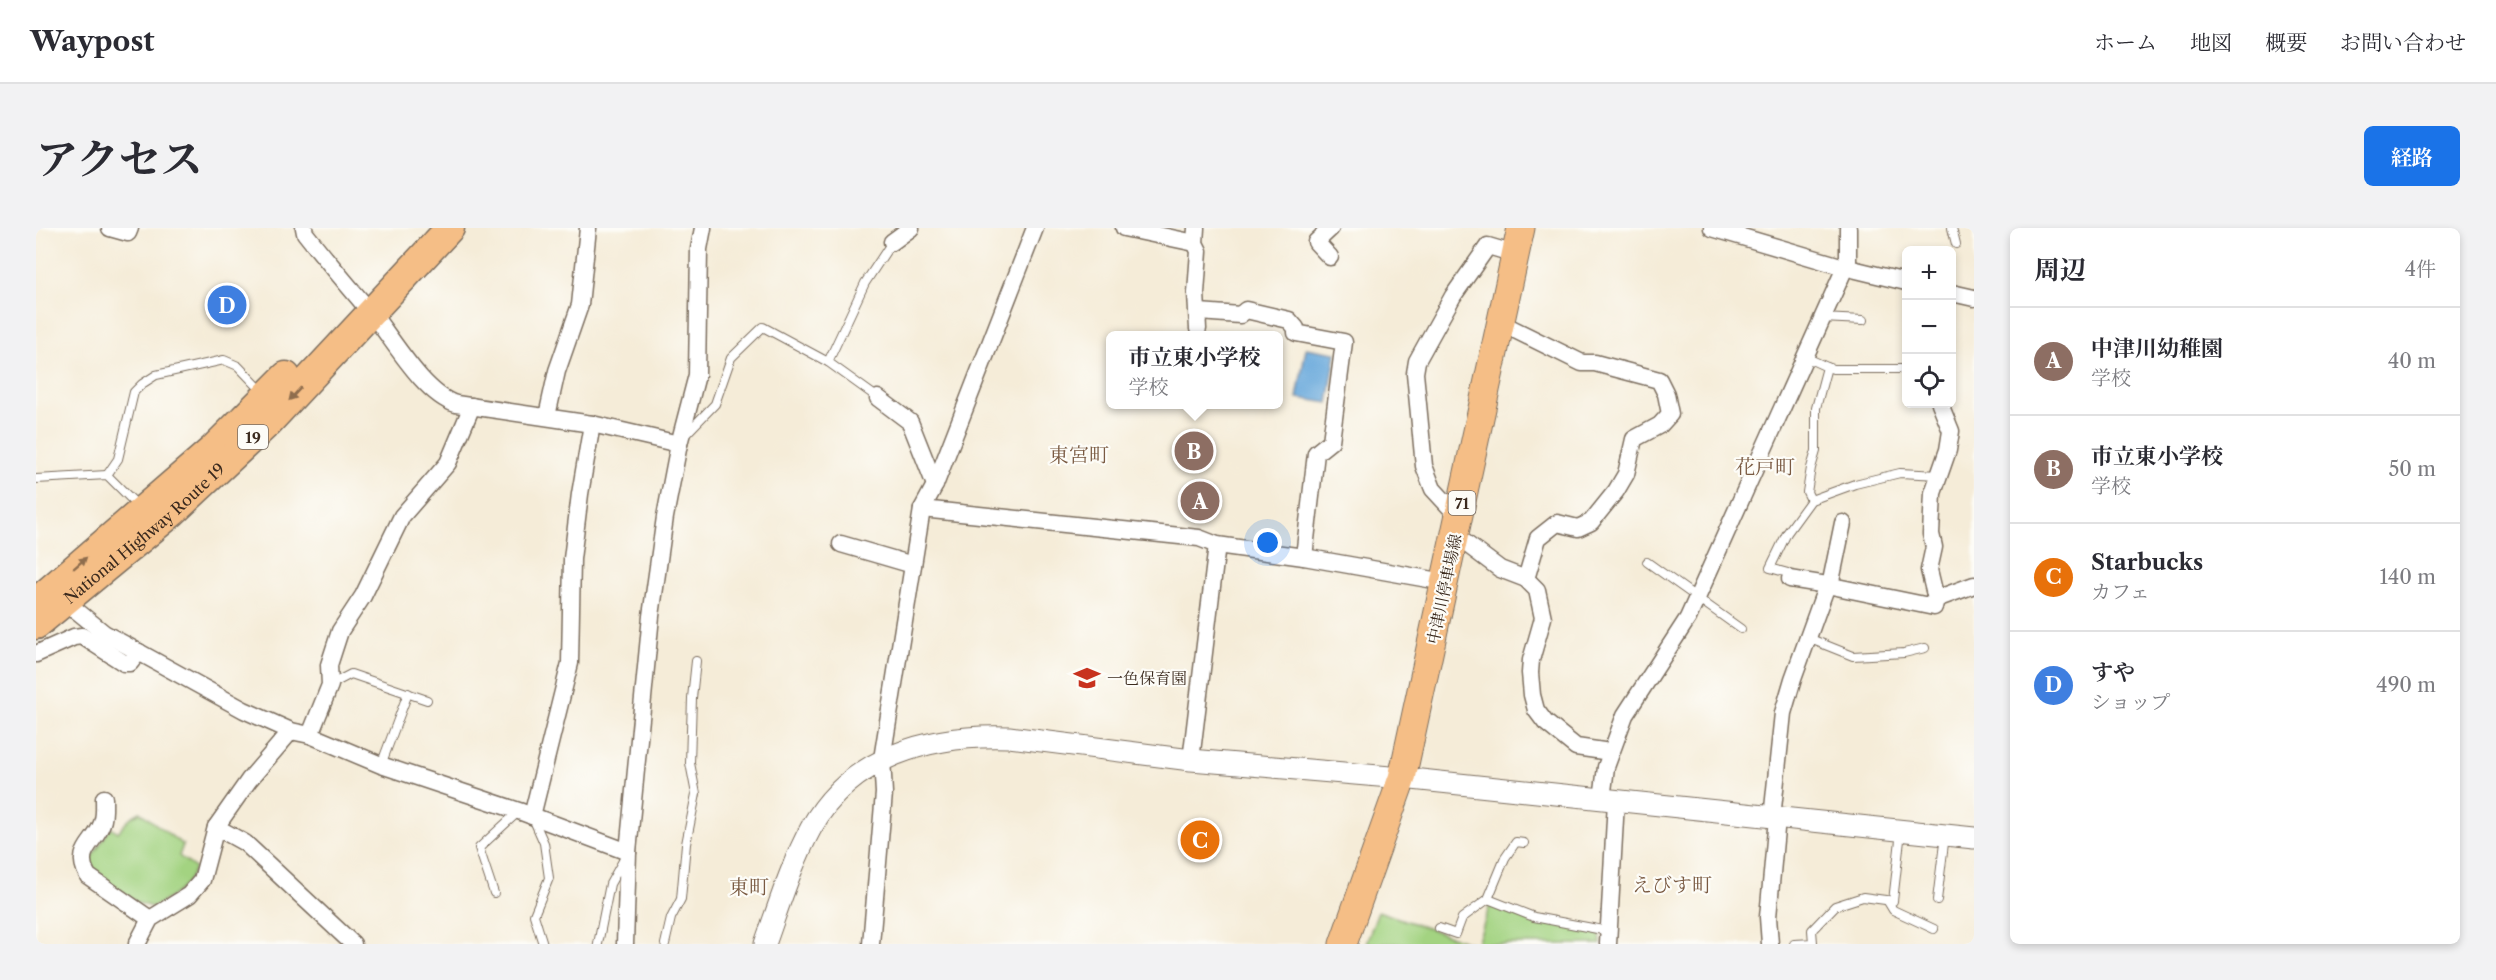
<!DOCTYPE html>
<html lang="ja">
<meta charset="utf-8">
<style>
body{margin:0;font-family:"Libre Caslon Text","Noto Serif JP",serif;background:#f2f2f3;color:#2b2b33}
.controls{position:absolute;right:18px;top:18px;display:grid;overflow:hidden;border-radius:9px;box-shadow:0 3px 9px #0003}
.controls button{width:54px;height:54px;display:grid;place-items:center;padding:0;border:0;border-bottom:2px solid #e1e1e2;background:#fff;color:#2b2b33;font:30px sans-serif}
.you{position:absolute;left:1232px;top:315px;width:21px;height:21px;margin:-15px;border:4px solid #fff;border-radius:50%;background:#1a73e8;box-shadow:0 0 0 9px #1a73e833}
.badge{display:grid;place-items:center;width:39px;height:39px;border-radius:50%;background:#1a73e8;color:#fff;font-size:20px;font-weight:700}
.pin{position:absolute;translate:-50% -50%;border:3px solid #fff;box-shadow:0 2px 6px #0006}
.popup{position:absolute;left:1070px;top:103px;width:177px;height:78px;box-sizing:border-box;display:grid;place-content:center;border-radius:9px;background:#fff;filter:drop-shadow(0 2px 4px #0005);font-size:20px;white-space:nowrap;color:#7c7c81}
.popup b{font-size:22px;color:#2b2b33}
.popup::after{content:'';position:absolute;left:50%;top:100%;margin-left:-12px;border:12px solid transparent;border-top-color:#fff}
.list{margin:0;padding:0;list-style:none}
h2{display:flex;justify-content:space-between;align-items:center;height:78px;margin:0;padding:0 24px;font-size:26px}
h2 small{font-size:20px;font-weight:400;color:#7c7c81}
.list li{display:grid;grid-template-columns:39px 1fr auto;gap:18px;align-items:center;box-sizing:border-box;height:108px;padding:0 24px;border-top:2px solid #e1e1e2}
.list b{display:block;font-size:22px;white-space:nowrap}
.list p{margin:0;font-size:20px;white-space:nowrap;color:#7c7c81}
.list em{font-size:20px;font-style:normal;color:#7c7c81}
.icon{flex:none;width:33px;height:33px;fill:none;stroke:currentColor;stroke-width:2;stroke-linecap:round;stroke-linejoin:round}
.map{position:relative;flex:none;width:1938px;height:716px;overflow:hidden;border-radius:9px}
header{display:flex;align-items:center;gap:36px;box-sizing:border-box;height:84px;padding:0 30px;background:#fff;border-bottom:2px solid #e1e1e2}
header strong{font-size:28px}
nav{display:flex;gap:33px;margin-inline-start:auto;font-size:21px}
.intro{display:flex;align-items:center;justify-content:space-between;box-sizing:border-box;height:144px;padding:0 36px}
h1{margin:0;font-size:42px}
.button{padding:15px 27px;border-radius:9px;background:#1a73e8;color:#fff;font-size:21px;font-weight:700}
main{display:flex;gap:36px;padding:0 36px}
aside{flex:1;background:#fff;border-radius:9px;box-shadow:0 3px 9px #0003}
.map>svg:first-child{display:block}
.green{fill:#a3d381;stroke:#6f7e50;stroke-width:1.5}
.water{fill:#68a8db;stroke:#52697c;stroke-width:1.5}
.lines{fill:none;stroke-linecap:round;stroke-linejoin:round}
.service-casing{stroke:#7c6e5f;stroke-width:10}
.minor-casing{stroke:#7c6e5f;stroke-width:19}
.tertiary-casing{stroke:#7c6e5f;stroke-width:23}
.primary-casing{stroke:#7c6e5f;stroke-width:29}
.trunk-casing{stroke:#7c6e5f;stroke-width:31}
.service{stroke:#fff;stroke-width:8}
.minor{stroke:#fff;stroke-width:16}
.tertiary{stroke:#fff;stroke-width:21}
.primary{stroke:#f5be86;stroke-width:27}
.trunk{stroke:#f5be86;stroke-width:28}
.oneway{fill:#8f6d4d}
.labels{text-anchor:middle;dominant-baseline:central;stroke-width:4.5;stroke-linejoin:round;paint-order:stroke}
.shield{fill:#fdfcf7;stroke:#75695f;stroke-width:1.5}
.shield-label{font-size:15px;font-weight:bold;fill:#3b2a1e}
.street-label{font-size:16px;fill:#3b2a1e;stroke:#fdfcf7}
.poi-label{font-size:16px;fill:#3b2a1e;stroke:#fdfcf7;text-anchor:start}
.quarter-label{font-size:20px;fill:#7a5a42;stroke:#fdfcf7}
</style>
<header>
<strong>Waypost</strong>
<nav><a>ホーム</a><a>地図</a><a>概要</a><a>お問い合わせ</a></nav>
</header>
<div class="intro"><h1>アクセス</h1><a class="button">経路</a></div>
<main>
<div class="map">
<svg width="1938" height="716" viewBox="0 0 1938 716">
<rect width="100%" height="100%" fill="#fdfcf7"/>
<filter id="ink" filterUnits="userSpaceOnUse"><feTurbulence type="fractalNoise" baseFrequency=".0167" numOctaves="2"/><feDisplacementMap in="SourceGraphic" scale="12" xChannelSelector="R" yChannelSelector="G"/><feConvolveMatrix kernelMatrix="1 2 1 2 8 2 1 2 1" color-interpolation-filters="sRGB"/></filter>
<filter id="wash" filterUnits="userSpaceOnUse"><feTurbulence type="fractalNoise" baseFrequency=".008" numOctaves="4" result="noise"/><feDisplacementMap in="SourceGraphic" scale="24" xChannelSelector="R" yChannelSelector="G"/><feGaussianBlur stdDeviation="1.35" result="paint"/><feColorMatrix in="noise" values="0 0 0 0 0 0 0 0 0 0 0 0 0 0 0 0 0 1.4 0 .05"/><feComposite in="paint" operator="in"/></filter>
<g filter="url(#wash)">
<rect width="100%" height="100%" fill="#f5ecd8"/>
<g class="green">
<path d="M104,584L147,617L143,628L159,640C152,659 135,671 116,679L102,675L59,646L53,633L75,599L82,604L94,590Z"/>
<polygon points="1454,677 1500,693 1564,706 1565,716 1441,716"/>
<polygon points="1342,683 1437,716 1330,716"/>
</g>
<polygon class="water" points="1270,120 1300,125 1292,175 1261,170"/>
</g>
<g filter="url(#ink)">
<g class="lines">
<g class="service-casing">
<g id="service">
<polyline points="1916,0 1920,16"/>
<polyline points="1786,90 1827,92"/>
<polyline points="1769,129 1791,139 1780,180 1780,223 1775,240 1771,264 1775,272"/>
<polyline points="792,134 829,55 856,14"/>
<polyline points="1791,139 1797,141 1870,141"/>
<polyline points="649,207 679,176 695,130 727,99 792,134 842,170"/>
<polyline points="71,247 82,231 98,164 106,156 120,147 188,132 202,138 227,164"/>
<polyline points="0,251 71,247 103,279"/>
<polyline points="1611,334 1705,401"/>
<polyline points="1754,351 1752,345 1734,340 1751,305 1775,272 1819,256 1864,245 1903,247"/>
<polyline points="1772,410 1817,428 1868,425 1889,420"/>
<polyline points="294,457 315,446 391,472"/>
<polyline points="345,537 372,465"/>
<polyline points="496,588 508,615 513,650 498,687 507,716"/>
<polyline points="458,665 443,620 482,584"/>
<polyline points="1452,671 1469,630 1480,614 1488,615"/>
<polyline points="1851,672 1857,682 1898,701"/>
<polyline points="1901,672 1909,607"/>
<polyline points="1403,700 1420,706 1426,690 1452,671 1498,689 1572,703"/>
<polyline points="562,716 574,656 588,631"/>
<polyline points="629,716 635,690 645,671 650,616 660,566 654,535 656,470 660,433"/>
<polyline points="1758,716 1777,715 1776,702 1799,678 1827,669 1857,673 1865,603"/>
</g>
</g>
<g class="minor-casing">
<g id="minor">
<polyline points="74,0 92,5 94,0"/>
<path d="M268,0L269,5C291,33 314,60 337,87C358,113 388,166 420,176L556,196L643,216"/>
<polyline points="1088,0 1159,15"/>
<polyline points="1160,0 1159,15 1163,23 1160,65 1162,101"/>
<polyline points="1676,0 1808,39 1870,54"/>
<polyline points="856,14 875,0"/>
<polyline points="1294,29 1280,14 1295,0"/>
<polyline points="1916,65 1938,70"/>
<polyline points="1163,84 1204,87 1210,82 1253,92 1260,100 1260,105 1308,114 1295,213 1280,225 1268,329"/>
<polyline points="1465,95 1546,135 1559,135 1623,152 1630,166 1634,186 1624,197 1598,211 1590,246 1580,263 1555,294 1542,300 1521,295 1502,310 1490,351"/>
<polyline points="842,170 874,194 899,257"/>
<polyline points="511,188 521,143 544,77 552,0"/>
<polyline points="886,281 1163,310 1181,317 1268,329 1409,354"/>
<polyline points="1423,289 1397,261 1388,238 1379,145 1381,133 1417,68 1452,18 1479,26"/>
<polyline points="1420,308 1464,341 1490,351 1501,362 1507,390 1495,432 1494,445 1496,467 1500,482 1509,494 1540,519 1574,524"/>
<polyline points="805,316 877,337"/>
<polyline points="1754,351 1791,357"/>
<polyline points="1794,358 1807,295"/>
<polyline points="1900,371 1938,357"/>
<polyline points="20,374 41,383 68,405 208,482 255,503 274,507 345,537 483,583 592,624"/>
<polyline points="0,426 38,409 46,408 88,435 94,435 103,424"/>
<polyline points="274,507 294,457 293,437 304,403 327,368 366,288 412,235 436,178"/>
<polyline points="1155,532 1181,317"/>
<path d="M68,570C68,578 69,588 66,595C59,616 37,622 52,648L114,691"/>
<polyline points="1566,571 1570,539 1589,487 1652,390 1812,33 1812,0"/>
<polyline points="496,588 534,435 536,331 544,266 556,196"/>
<polyline points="1736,590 1747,485 1757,451 1791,357 1898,379 1900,371 1893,342 1898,319 1895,306 1897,265 1912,222 1915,203 1904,176"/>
<polyline points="180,599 209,615 317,716"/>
<polyline points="101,716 114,691 153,667 166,652 180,599 213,552 255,503"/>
<polyline points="589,716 592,624 615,388 629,289 643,216 661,147 663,21 667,0"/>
<polyline points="835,716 848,565 846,531 886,281 899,257 999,0"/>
<polyline points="1572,716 1580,573"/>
<polyline points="1734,716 1732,689 1741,590"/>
</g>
</g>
<g class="tertiary-casing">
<path id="tertiary" d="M729,716C743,677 755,637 775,600C815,528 895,506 973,509L1155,532L1366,550L1938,610"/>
</g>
<g class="primary-casing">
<polyline id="primary" points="1307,716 1366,550 1485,0"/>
</g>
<g class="trunk-casing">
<g id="trunk">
<polyline points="0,374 177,221 250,148"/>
<path id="s1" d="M0,397L137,284L232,195L414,0"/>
</g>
</g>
<use href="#service" class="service"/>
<use href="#minor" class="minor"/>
<use href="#tertiary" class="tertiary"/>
<use href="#primary" class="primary"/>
<use href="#trunk" class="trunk"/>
</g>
<defs><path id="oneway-solid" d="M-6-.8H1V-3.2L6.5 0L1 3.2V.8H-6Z" transform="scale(1.5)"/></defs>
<g class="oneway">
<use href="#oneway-solid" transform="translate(259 166) rotate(133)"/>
<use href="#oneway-solid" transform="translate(44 335) rotate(-41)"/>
</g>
</g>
<defs>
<g id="school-bare" transform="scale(2.07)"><path d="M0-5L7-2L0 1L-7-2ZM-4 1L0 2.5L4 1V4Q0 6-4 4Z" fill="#c8321e" stroke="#fdfcf7" stroke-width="2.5" paint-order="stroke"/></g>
</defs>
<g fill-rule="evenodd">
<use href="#school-bare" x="1051" y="450"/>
</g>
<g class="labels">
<g class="shield">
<rect x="202" y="197" width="30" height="24" rx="4.5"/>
<rect x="1412.5" y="263" width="27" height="24" rx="4.5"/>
</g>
<g class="shield-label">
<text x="217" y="209">19</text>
<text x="1426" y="275">71</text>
</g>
<g class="street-label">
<text stroke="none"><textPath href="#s1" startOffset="142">National Highway Route 19</textPath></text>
<text transform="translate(1408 361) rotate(-78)">中津川停車場線</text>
</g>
<g class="poi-label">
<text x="1071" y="450">一色保育園</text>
</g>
<g class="quarter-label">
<text x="1043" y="227">東宮町</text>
<text x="1729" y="239">花戸町</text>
<text x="1636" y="657">えびす町</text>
<text x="713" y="659">東町</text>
</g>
</g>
</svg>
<div class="controls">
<button>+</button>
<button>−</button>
<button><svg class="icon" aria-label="locate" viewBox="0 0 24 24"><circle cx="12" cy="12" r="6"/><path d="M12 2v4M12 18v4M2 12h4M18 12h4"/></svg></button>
</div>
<div class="you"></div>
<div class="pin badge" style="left:1164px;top:273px;background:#8d6e63">A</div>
<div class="pin badge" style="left:1158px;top:223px;background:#8d6e63">B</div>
<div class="popup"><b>市立東小学校</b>学校</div>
<div class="pin badge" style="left:1164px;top:612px;background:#e8710a">C</div>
<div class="pin badge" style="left:191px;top:77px;background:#3f7fe0">D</div>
</div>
<aside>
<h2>周辺<small>4件</small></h2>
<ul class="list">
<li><span class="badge" style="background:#8d6e63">A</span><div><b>中津川幼稚園</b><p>学校</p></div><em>40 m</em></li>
<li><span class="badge" style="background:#8d6e63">B</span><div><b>市立東小学校</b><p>学校</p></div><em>50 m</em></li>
<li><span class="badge" style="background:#e8710a">C</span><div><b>Starbucks</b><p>カフェ</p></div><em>140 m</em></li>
<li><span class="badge" style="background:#3f7fe0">D</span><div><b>すや</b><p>ショップ</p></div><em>490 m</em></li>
</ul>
</aside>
</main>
